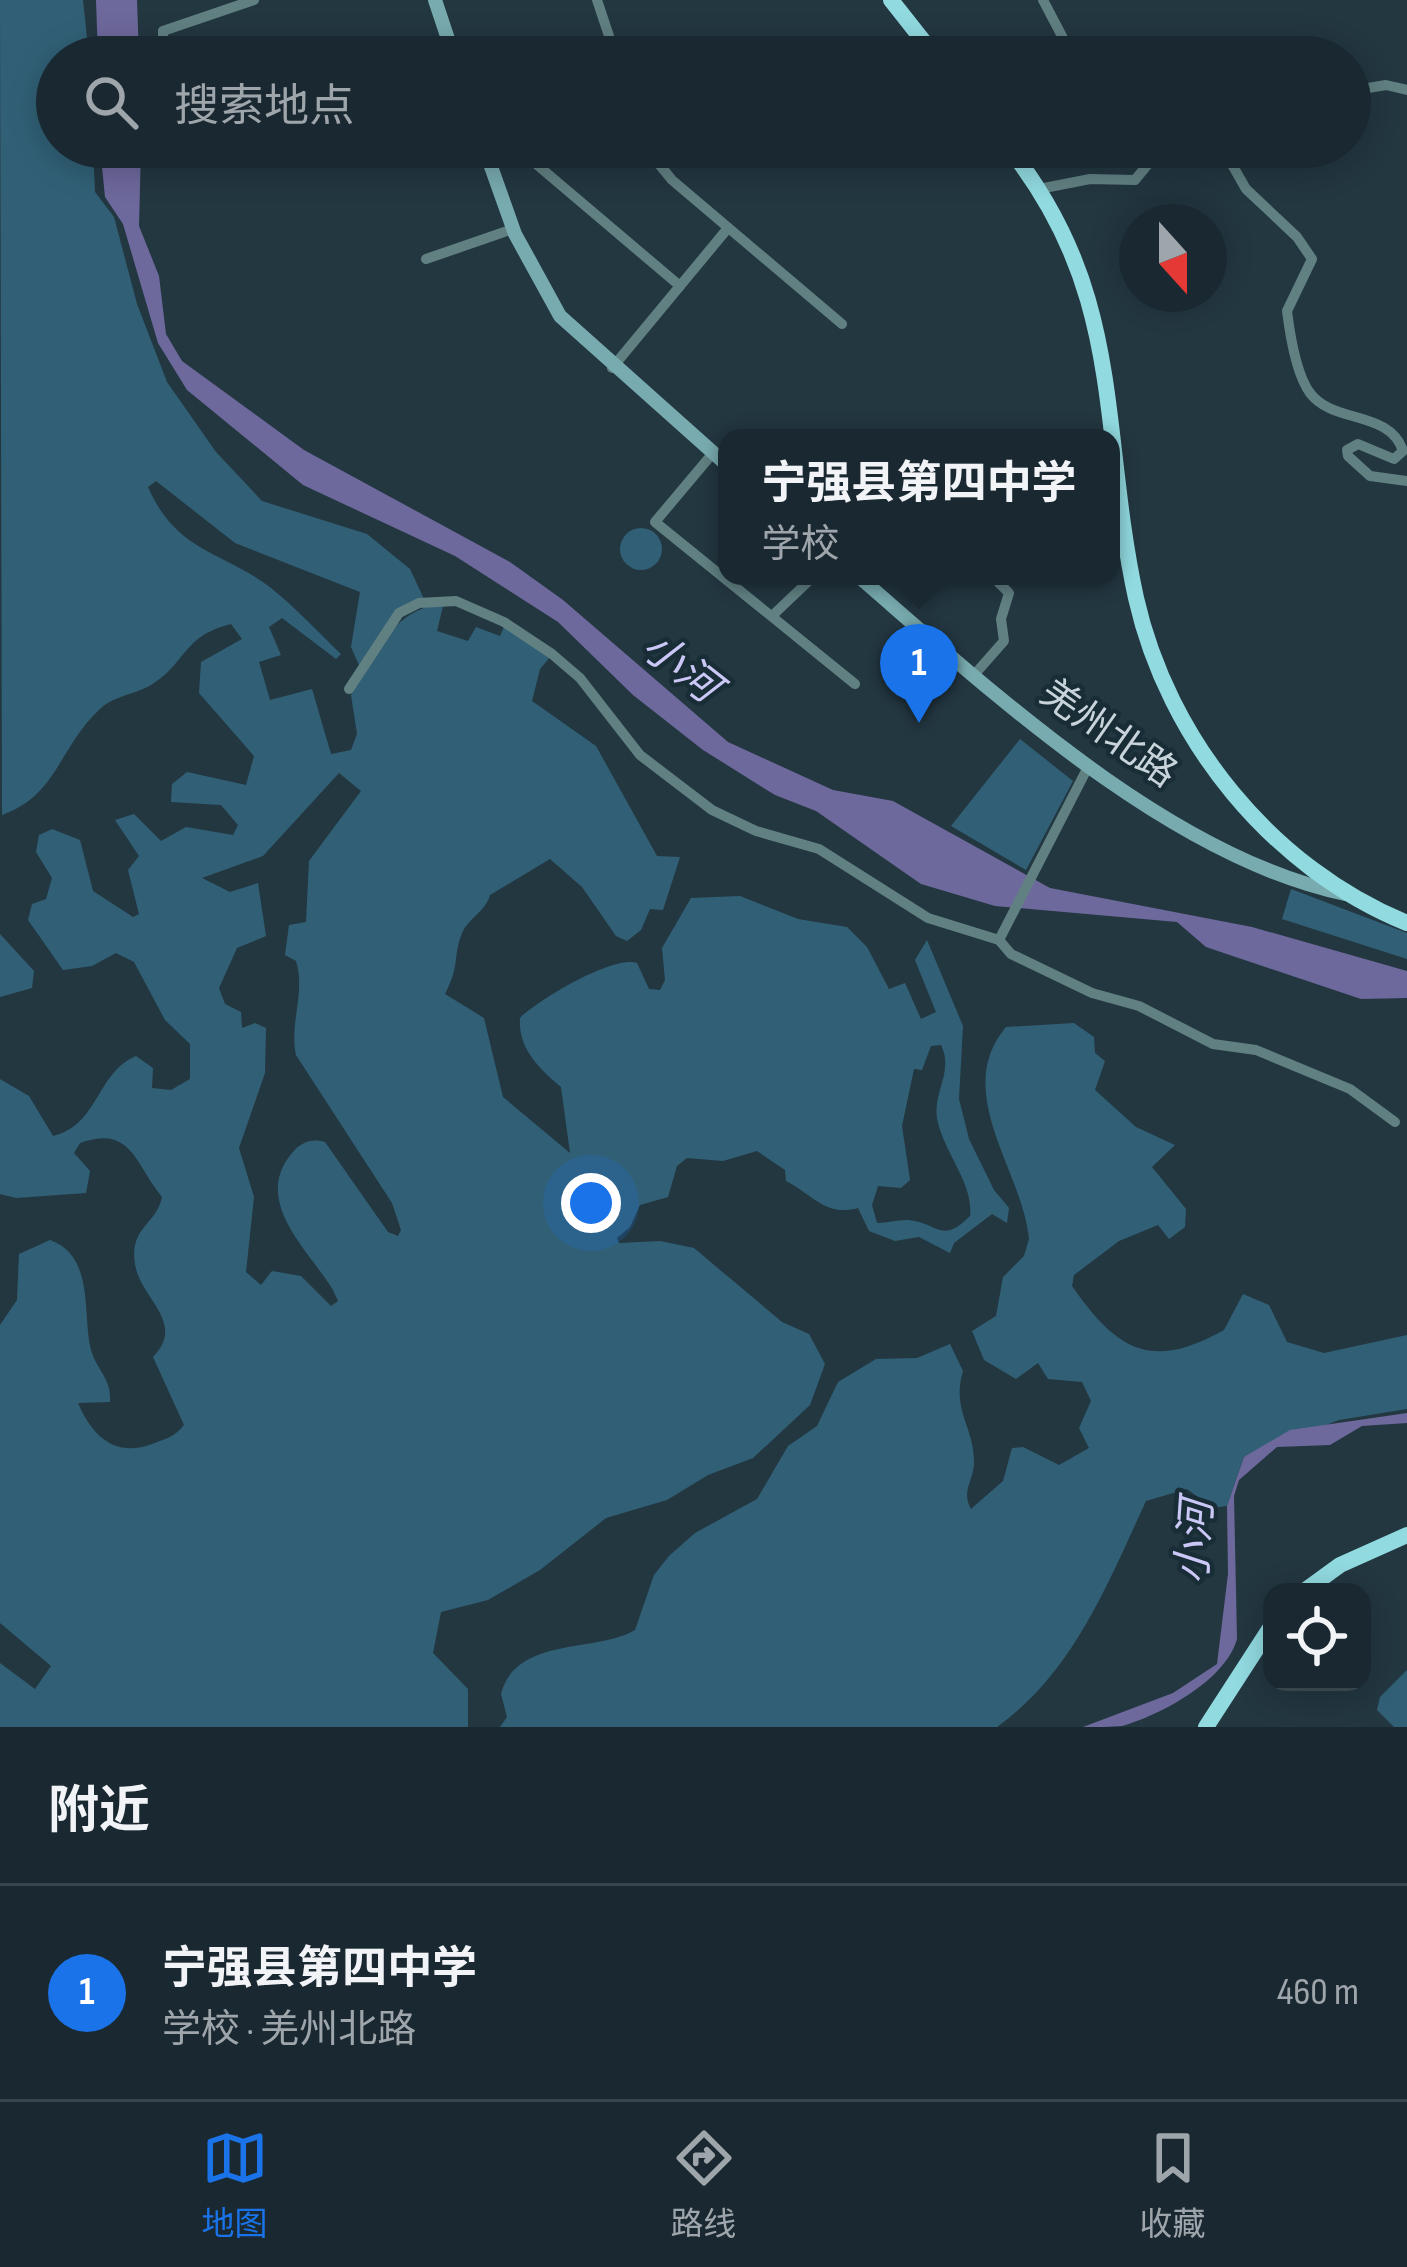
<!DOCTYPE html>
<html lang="zh">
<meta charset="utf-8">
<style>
body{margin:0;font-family:"Sofia Sans Condensed","Noto Sans SC",sans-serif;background:#233139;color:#f1f3f6}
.controls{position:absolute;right:36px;bottom:36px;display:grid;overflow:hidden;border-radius:24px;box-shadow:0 6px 30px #0003}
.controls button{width:108px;height:108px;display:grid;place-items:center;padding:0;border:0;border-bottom:3px solid #38454d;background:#1a2931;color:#f1f3f6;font:60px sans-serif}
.compass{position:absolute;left:1119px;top:204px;width:108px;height:108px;border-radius:50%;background:#1a2931;box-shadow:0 6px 30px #0003;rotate:159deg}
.you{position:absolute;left:591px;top:1203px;width:42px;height:42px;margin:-30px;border:9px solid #fff;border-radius:50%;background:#1a73e8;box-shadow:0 0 0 18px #1a73e833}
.badge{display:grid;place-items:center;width:78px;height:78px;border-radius:50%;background:#1a73e8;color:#fff;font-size:39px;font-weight:700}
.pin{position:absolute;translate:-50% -99px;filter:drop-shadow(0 3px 6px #0008)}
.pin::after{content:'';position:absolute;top:63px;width:42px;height:36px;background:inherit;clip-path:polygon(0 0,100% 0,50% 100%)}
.popup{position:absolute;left:718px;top:429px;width:402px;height:156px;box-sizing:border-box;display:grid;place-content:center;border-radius:24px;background:#1a2931;filter:drop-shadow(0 3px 9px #0005);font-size:39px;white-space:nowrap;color:#9fa6ab}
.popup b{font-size:45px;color:#f1f3f6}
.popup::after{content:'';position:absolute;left:50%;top:100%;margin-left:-24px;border:24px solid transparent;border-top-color:#1a2931}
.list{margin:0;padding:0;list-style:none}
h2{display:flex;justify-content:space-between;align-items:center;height:156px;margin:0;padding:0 48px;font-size:51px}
h2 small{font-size:39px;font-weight:400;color:#9fa6ab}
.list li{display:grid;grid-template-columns:78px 1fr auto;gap:36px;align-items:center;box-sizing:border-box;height:216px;padding:0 48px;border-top:3px solid #38454d}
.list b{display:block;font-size:45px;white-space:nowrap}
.list p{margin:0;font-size:39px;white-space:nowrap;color:#9fa6ab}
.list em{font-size:39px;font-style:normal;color:#9fa6ab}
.icon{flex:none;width:66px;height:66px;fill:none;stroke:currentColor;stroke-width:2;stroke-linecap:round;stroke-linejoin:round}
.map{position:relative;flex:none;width:1407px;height:1727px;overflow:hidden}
.search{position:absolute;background:#1a2931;box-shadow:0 6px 30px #0003;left:36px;right:36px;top:36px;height:132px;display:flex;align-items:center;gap:30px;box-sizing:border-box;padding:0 42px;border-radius:66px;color:#9fa6ab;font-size:45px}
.sheet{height:372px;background:#1a2931}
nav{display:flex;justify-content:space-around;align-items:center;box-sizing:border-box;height:168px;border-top:3px solid #38454d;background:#1a2931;font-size:33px;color:#9fa6ab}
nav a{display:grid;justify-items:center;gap:6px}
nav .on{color:#1a73e8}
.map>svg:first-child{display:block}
.green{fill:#316076;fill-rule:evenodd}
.water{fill:#6e699c}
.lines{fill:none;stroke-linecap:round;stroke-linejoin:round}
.minor{stroke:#618082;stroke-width:10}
.secondary{stroke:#78abaf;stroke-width:14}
.trunk{stroke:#91dae0;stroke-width:16}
.labels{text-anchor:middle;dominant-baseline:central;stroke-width:9;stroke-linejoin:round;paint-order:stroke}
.street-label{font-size:39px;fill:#c8d3da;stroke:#192d36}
.water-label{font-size:42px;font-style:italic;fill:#cbc8f7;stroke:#192d36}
</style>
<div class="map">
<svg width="1407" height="1727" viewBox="0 0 1407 1727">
<rect width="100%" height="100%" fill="#233741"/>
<g class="green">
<path d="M0,0H83L89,57H57V147H93L95,192L114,217L137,304L167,382L216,452L262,501L367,534L410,569L424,599L398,611L359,665L351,647L360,592L235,543L156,481L148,487C177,553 221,550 271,588C295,607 318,632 341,654L336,659L282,618L269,627L281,655L259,662L270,700L312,689L331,754L351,750L357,734L351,695C379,650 389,613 444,602L437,631L468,641L476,627L500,636L504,627L550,657L540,669L532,701L596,746L657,856L680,857L663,910L650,909L641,930L627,941L616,936L582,887L550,859L490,895C485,913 467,918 461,936C453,957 460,965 445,994L484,1018L503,1097L570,1153L561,1087C540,1069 518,1049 520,1018C538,1000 613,955 637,963L649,989L660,990L665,980L662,948L691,898L740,896L798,919L847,927L867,947L889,989L905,983L921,1019L936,1012L915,960L927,940L963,1026L959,1099L969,1139L994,1190L1009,1208L1007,1223L992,1214L954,1243L950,1253L919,1237L895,1241L869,1231L858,1208C826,1217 813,1195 786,1181L785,1170L757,1151L723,1161L687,1158L677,1166L668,1197L640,1205L630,1227L617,1238L619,1243L660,1241L694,1248L782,1322L809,1334L825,1364L810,1405L753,1458L708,1475L667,1500L606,1518L540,1570L488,1600L441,1612L433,1653L468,1689V1727H0V1663L35,1689L51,1666L0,1623V1325L17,1300L19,1254L50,1240C95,1256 82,1314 91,1350C97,1371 112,1379 110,1402L78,1403C92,1436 115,1458 152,1444C165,1439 175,1437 184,1425L153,1357C187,1322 140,1299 135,1264C129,1227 157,1224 162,1197C134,1162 131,1125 80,1143L74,1153L90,1171L86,1193L16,1198L0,1194V1079L29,1096L53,1136C99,1125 96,1073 136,1056L153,1068L152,1088L171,1090L190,1079V1044L165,1020L134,962L116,953L92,966L63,970L28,920L32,904L46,899L52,878L36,852L39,835L52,829L80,840L93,891L133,917L139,914L128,870L139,856L115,820L134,814L161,841L186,827L233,835L238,825L221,805L171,802L172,784L187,772L246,785L254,756L199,693L201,662L242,639L231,624C182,636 187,663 151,685C134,695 115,695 100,709C58,748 58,795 2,815ZM339,773L361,791L309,861L306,922L289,925L285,955L296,961C306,991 289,1024 296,1055L392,1203L401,1230L398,1236L388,1232L325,1142C312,1138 301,1142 292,1153C251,1202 310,1251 333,1290L338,1301L331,1306L301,1276L272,1271L261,1285L246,1272L254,1197L239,1148L265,1073L266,1028L255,1023L242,1028L241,1012L225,1004L219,988L237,948L266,936L258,883L230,892L202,878L263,856ZM941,1045C954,1071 933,1092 937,1118C943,1152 974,1183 970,1216C941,1246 936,1221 907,1220C897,1220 887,1223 877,1223L872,1205L878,1186L901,1188L910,1180L902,1126L914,1069L922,1070L931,1046Z"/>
<circle cx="641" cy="549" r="21"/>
<polygon points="1020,739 1073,781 1026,870 951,826"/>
<polygon points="1291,889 1407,933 1407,959 1282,919"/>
<polygon points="0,934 34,971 32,988 0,997"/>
<path d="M1074,1023L1094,1037L1095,1053L1105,1061L1095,1090L1136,1127L1175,1145L1152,1167L1186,1209L1185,1227L1169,1239L1158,1225L1119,1241L1074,1275L1072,1286C1116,1349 1150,1372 1224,1330L1243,1294L1269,1305L1287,1342L1324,1353L1407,1335V1409L1339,1420L1244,1457L1227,1506L1213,1508L1187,1489L1146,1501C1108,1583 1073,1673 997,1727H500L507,1717L501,1694C516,1636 597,1653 635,1630L654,1575L669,1556L695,1533L757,1499L788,1446L817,1426L838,1382L876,1359L917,1358L950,1344L963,1371C951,1411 975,1427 974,1464C973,1482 961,1491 971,1509L1003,1481L1012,1448L1023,1447L1059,1465L1089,1448L1079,1428L1091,1401L1082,1382L1048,1379L1038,1363L1016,1379L984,1360L972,1331L996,1316L1003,1277L1024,1256L1029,1239C1023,1171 951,1092 1006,1027Z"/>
<polygon points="1407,1670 1407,1727 1394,1727 1377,1710 1380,1697"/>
</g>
<g class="water">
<polygon points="96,0 137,0 139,57 98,57"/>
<polygon points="100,147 141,147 139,226 159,276 166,334 182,361 304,450 510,562 563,600 728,742 833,790 893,801 1050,888 1252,927 1407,971 1407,998 1361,999 1206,947 1177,922 995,906 921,884 816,811 775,795 703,750 633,695 558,622 455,556 303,485 187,390 158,343 123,224 105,197"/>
<path d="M1407,1413V1423L1362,1426L1330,1445L1277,1447L1239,1480L1234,1496L1237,1639C1226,1680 1161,1715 1122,1726C1111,1727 1095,1727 1083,1727L1173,1693L1217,1664L1228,1574L1227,1506L1244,1457L1290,1430Z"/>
</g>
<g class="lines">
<g class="minor">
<polyline points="597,0 616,57"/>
<polyline points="1043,0 1064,40 1097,57"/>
<polyline points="163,57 163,31 254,0"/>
<polyline points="1350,91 1386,85 1407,90"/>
<polyline points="516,147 680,286"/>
<polyline points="645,147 672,180 842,324"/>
<path d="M1203,147L1230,161L1246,189L1297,237L1312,259L1287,311C1290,335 1296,374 1310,393C1333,424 1390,410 1403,451L1394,459L1358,444L1347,450L1348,456L1370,476L1407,481"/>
<polyline points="1039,189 1090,179 1135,180 1162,147"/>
<polyline points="426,259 513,229"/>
<polyline points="612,368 728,228"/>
<polyline points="878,438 881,435"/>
<polyline points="713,453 655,522 855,684"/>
<polyline points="773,615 814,576"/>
<polyline points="974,675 1004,641 1001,619 1009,593 992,576"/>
<polyline points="349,689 399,613 419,603 456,601 504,622 552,654 580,678 640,755 712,810 756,831 819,849 928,918 999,940 1011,954 1092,993 1139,1006 1213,1044 1256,1050 1350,1089 1395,1122"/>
<polyline points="999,940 1088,767"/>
</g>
<g class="secondary">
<polyline points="435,0 454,57"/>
<polyline points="484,147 515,234 560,316 727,465"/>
<path d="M858,576C991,691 1169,857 1345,894"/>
</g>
<g class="trunk">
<polyline points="891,0 936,57"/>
<path d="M1008,147C1126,294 1099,428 1136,598C1168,740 1272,868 1407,923"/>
<polyline points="1303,1592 1340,1565 1407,1535"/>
<polyline points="1206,1727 1272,1625"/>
</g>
</g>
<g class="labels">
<g class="street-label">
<text transform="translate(1108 734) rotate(35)">羌州北路</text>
</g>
<g class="water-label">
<text transform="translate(680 668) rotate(38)">小河</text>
<text transform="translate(1196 1542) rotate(-86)">小河</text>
</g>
</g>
</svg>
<div class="controls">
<button><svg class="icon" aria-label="locate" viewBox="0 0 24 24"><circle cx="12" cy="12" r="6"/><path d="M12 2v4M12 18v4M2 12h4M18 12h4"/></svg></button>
</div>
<svg class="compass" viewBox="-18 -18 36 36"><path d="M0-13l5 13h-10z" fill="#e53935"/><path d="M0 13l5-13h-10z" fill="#9fa6ab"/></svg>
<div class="you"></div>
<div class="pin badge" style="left:919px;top:723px">1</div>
<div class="popup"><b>宁强县第四中学</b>学校</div>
<div class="search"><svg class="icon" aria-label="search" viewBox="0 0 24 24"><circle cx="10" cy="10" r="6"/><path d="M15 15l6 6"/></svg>搜索地点</div>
</div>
<section class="sheet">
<h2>附近<small></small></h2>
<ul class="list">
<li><span class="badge">1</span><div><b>宁强县第四中学</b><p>学校 · 羌州北路</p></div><em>460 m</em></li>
</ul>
</section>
<nav>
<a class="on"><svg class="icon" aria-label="map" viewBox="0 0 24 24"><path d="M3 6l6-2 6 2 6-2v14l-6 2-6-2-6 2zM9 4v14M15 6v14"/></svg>地图</a>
<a><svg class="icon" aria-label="directions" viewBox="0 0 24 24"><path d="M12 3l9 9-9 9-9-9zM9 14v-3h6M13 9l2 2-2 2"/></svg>路线</a>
<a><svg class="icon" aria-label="saved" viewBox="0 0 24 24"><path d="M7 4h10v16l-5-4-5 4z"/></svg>收藏</a>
</nav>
